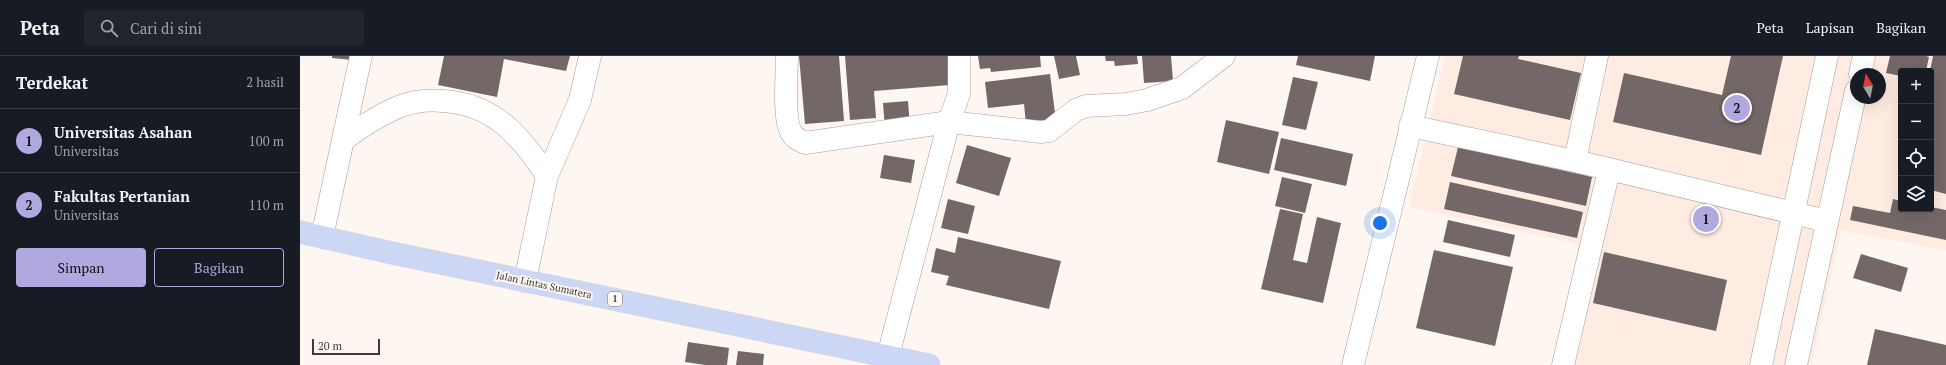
<!DOCTYPE html>
<html lang="id">
<meta charset="utf-8">
<style>
body{margin:0;font-family:"PT Serif",serif;background:#20242c;color:#f1f3f6}
.controls{position:absolute;right:12px;top:12px;display:grid;overflow:hidden;border-radius:4px;box-shadow:0 4px 16px #0002}
.controls button{width:36px;height:36px;display:grid;place-items:center;padding:0;border:0;border-bottom:1px solid #363941;background:#171b24;color:#f1f3f6;font:20px sans-serif}
.compass{position:absolute;left:1550px;top:12px;width:36px;height:36px;border-radius:50%;background:#171b24;box-shadow:0 4px 16px #0002;rotate:350deg}
.scale{position:absolute;left:12px;bottom:10px;width:68px;box-sizing:border-box;padding-left:4px;border:2px solid #3f3b39;border-top:0;font-size:11px;line-height:14px;white-space:nowrap;color:#3f3b39;-webkit-text-stroke:3px #fef6f1;paint-order:stroke}
.you{position:absolute;left:1080px;top:167px;width:14px;height:14px;margin:-10px;border:3px solid #fff;border-radius:50%;background:#1a73e8;box-shadow:0 0 0 6px #1a73e833}
.badge{display:grid;place-items:center;width:26px;height:26px;border-radius:50%;background:#b1a8e0;color:#111;font-size:13px;font-weight:700}
.pin{position:absolute;translate:-50% -50%;border:2px solid #fff;box-shadow:0 1px 4px #0006}
.list{margin:0;padding:0;list-style:none}
h2{display:flex;justify-content:space-between;align-items:center;height:52px;margin:0;padding:0 16px;font-size:17px}
h2 small{font-size:13px;font-weight:400;color:#9ea1a6}
.list li{display:grid;grid-template-columns:26px 1fr auto;gap:12px;align-items:center;box-sizing:border-box;height:64px;padding:0 16px;border-top:1px solid #363941}
.list b{display:block;font-size:15px;white-space:nowrap}
.list p{margin:0;font-size:13px;white-space:nowrap;color:#9ea1a6}
.list em{font-size:13px;font-style:normal;color:#9ea1a6}
.actions{display:flex;gap:8px;padding:12px 16px}
.actions a{flex:1;padding:9px 0;border:1px solid #b1a8e0;border-radius:4px;text-align:center;font-size:14px;color:#b1a8e0}
.actions .main{background:#b1a8e0;color:#111}
.icon{flex:none;width:22px;height:22px;fill:none;stroke:currentColor;stroke-width:2;stroke-linecap:round;stroke-linejoin:round}
.map{position:relative;flex:none;width:1646px;height:309px;overflow:hidden}
header{display:flex;align-items:center;gap:24px;box-sizing:border-box;height:56px;padding:0 20px;background:#171b24;border-bottom:1px solid #363941}
header strong{font-size:19px}
nav{display:flex;gap:22px;margin-inline-start:auto;font-size:14px}
.search{width:280px;height:36px;background:#20242c;display:flex;align-items:center;gap:10px;box-sizing:border-box;padding:0 14px;border-radius:4px;color:#9ea1a6;font-size:15px}
main{display:flex}
aside{flex:1;background:#171b24}
.map>svg:first-child{display:block}
.built{fill:#feece2;fill-rule:evenodd}
.building{fill:#736867}
.lines{fill:none;stroke-linecap:round;stroke-linejoin:round}
.minor-casing{stroke:#a79d98;stroke-width:23}
.highway-casing{stroke:#d5d4d3;stroke-width:23}
.minor{stroke:#fff;stroke-width:22}
.highway{stroke:#cbd7f5;stroke-width:22}
.labels{text-anchor:middle;dominant-baseline:central;stroke-width:4;stroke-linejoin:round;paint-order:stroke}
.shield{fill:#fef6f1;stroke:#787370;stroke-width:1}
.shield-label{font-size:9px;font-weight:bold;fill:#3f3b39}
.street-label{font-size:10px;fill:#3f3b39;stroke:#fef6f1}
</style>
<header>
<strong>Peta</strong>
<div class="search"><svg class="icon" aria-label="search" viewBox="0 0 24 24"><circle cx="10" cy="10" r="6"/><path d="M15 15l6 6"/></svg>Cari di sini</div>
<nav><a>Peta</a><a>Lapisan</a><a>Bagikan</a></nav>
</header>
<main>
<aside>
<h2>Terdekat<small>2 hasil</small></h2>
<ul class="list">
<li><span class="badge">1</span><div><b>Universitas Asahan</b><p>Universitas</p></div><em>100 m</em></li>
<li><span class="badge">2</span><div><b>Fakultas Pertanian</b><p>Universitas</p></div><em>110 m</em></li>
</ul>
<div class="actions"><a class="main">Simpan</a><a>Bagikan</a></div>
</aside>
<div class="map">
<svg width="1646" height="309" viewBox="0 0 1646 309">
<rect width="100%" height="100%" fill="#fef6f1"/>
<path class="built" d="M1145,0H1646V194L1541,174L1511,309H1252L1279,188L1109,151ZM1601,15H1631V153H1601ZM1556,18H1580V42H1556Z"/>
<g class="building">
<polygon points="32,0 52,0 52,4 32,2"/>
<polygon points="144,0 270,0 266,15 204,3 197,41 138,29"/>
<polygon points="499,0 539,0 544,65 505,68"/>
<polygon points="545,0 648,0 650,29 574,35 576,62 550,64"/>
<polygon points="678,0 740,0 741,11 691,16 690,12 680,13"/>
<polygon points="754,0 776,0 780,19 759,23"/>
<polygon points="805,0 837,0 838,8 815,10 814,5 806,5"/>
<polygon points="842,0 871,0 873,25 844,27"/>
<polygon points="998,0 1075,0 1070,25 996,9"/>
<polygon points="1163,0 1219,0 1218,3 1281,17 1270,64 1154,38"/>
<polygon points="1431,0 1483,0 1461,99 1313,66 1324,17 1422,39"/>
<polygon points="1590,0 1626,0 1629,1 1626,15 1601,15 1601,20 1586,17"/>
<polygon points="1633,0 1646,0 1646,138 1631,134 1630,15"/>
<polygon points="750,18 756,65 726,68 724,48 688,52 685,26"/>
<polygon points="993,21 1018,26 1006,74 982,69"/>
<polygon points="608,45 610,71 585,73 583,47"/>
<polygon points="926,64 979,76 969,118 917,106"/>
<polygon points="981,82 1053,98 1046,130 974,114"/>
<polygon points="667,89 711,102 699,140 656,127"/>
<polygon points="1158,91 1292,121 1286,150 1151,120"/>
<polygon points="584,99 615,104 611,127 580,122"/>
<polygon points="982,121 1012,128 1005,157 975,150"/>
<polygon points="1150,126 1283,156 1277,182 1144,153"/>
<polygon points="648,143 675,150 668,178 641,172"/>
<polygon points="1593,143 1601,145 1601,153 1631,153 1631,151 1646,154 1646,184 1550,164 1553,150 1590,157"/>
<polygon points="980,153 1003,158 993,204 1007,207 1017,161 1041,167 1023,247 961,233"/>
<polygon points="1148,164 1215,179 1210,201 1143,186"/>
<polygon points="658,181 761,205 749,253 646,229 649,220 631,216 636,192 655,197"/>
<polygon points="1134,194 1213,211 1195,290 1116,272"/>
<polygon points="1304,196 1427,224 1416,275 1293,247"/>
<polygon points="1561,198 1608,212 1601,236 1553,222"/>
<polygon points="1575,273 1646,289 1646,309 1567,309"/>
<polygon points="388,286 429,292 427,309 405,309 385,306"/>
<polygon points="438,295 464,298 463,309 436,309"/>
</g>
<g class="lines">
<g class="minor-casing">
<g id="minor">
<path d="M487,0C487,18 483,62 491,76C494,82 499,84 505,87L649,66L741,76L749,75L776,54L786,50L826,48L847,44L882,32L924,0"/>
<polyline points="1560,18 1564,0"/>
<polyline points="1110,70 1275,105 1527,165"/>
<path d="M43,84C61,71 80,58 101,50C114,45 130,44 143,45C194,48 221,80 247,120"/>
<polyline points="1275,105 1297,0"/>
<polyline points="22,181 61,0"/>
<polyline points="225,225 247,120 280,44 290,0"/>
<polyline points="588,300 649,66 659,38 659,0"/>
<polyline points="1053,309 1128,0"/>
<polyline points="1263,309 1309,114"/>
<polyline points="1461,309 1527,0"/>
<polyline points="1496,309 1556,35"/>
</g>
</g>
<g class="highway-casing">
<polyline id="highway" points="0,176 92,197 629,309"/>
</g>
<use href="#minor" class="minor"/>
<use href="#highway" class="highway"/>
</g>
<g class="labels">
<rect class="shield" x="308" y="236" width="14" height="14" rx="3"/>
<g class="shield-label">
<text x="315" y="243">1</text>
</g>
<g class="street-label">
<text transform="translate(244 229) rotate(12)">Jalan Lintas Sumatera</text>
</g>
</g>
</svg>
<div class="controls">
<button>+</button>
<button>−</button>
<button><svg class="icon" aria-label="locate" viewBox="0 0 24 24"><circle cx="12" cy="12" r="6"/><path d="M12 2v4M12 18v4M2 12h4M18 12h4"/></svg></button>
<button><svg class="icon" aria-label="layers" viewBox="0 0 24 24"><path d="M12 4l9 5-9 5-9-5zM3 14l9 5 9-5"/></svg></button>
</div>
<svg class="compass" viewBox="-18 -18 36 36"><path d="M0-13l5 13h-10z" fill="#e53935"/><path d="M0 13l5-13h-10z" fill="#9ea1a6"/></svg>
<div class="scale">20 m</div>
<div class="you"></div>
<div class="pin badge" style="left:1406px;top:163px">1</div>
<div class="pin badge" style="left:1437px;top:52px">2</div>
</div>
</main>
